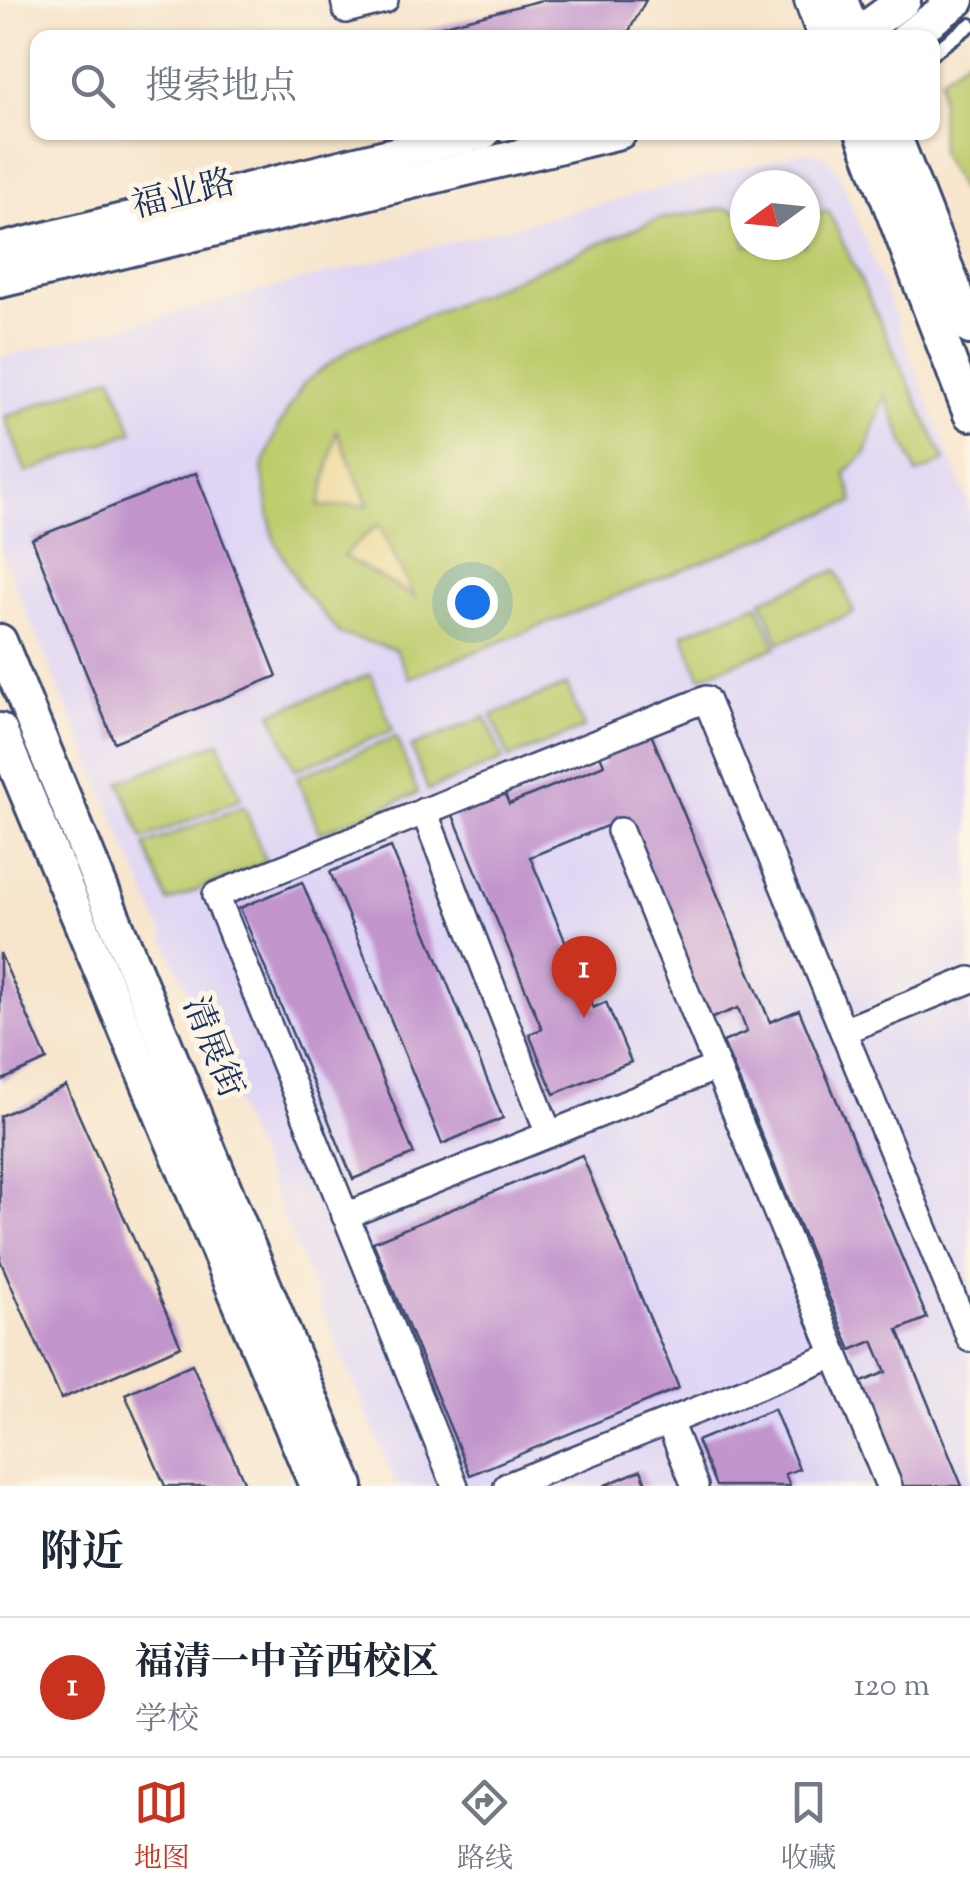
<!DOCTYPE html>
<html lang="zh">
<meta charset="utf-8">
<style>
body{margin:0;font-family:"Sorts Mill Goudy","Noto Serif SC",serif;background:#f6f6f7;color:#1f2937}
.compass{position:absolute;left:730px;top:170px;width:90px;height:90px;border-radius:50%;background:#fff;box-shadow:0 2px 8px #0004;rotate:255deg}
.you{position:absolute;left:472px;top:602px;width:35px;height:35px;margin:-25px;border:8px solid #fff;border-radius:50%;background:#1a73e8;box-shadow:0 0 0 15px #1a73e833}
.badge{display:grid;place-items:center;width:65px;height:65px;border-radius:50%;background:#c8321e;color:#fff;font-size:32px;font-weight:700}
.pin{position:absolute;translate:-50% -82px;filter:drop-shadow(0 2px 5px #0008)}
.pin::after{content:'';position:absolute;top:52px;width:35px;height:30px;background:inherit;clip-path:polygon(0 0,100% 0,50% 100%)}
.list{margin:0;padding:0;list-style:none}
h2{display:flex;justify-content:space-between;align-items:center;height:130px;margin:0;padding:0 40px;font-size:42px}
h2 small{font-size:32px;font-weight:400;color:#747a83}
.list li{display:grid;grid-template-columns:65px 1fr auto;gap:30px;align-items:center;box-sizing:border-box;height:140px;padding:0 40px;border-top:2px solid #e0e1e3}
.list b{display:block;font-size:38px;white-space:nowrap}
.list p{margin:0;font-size:32px;white-space:nowrap;color:#747a83}
.list em{font-size:32px;font-style:normal;color:#747a83}
.icon{flex:none;width:55px;height:55px;fill:none;stroke:currentColor;stroke-width:2;stroke-linecap:round;stroke-linejoin:round}
.map{position:relative;flex:none;width:970px;height:1486px;overflow:hidden}
.search{position:absolute;background:#fff;box-shadow:0 2px 8px #0004;left:30px;right:30px;top:30px;height:110px;display:flex;align-items:center;gap:25px;box-sizing:border-box;padding:0 35px;border-radius:20px;color:#747a83;font-size:38px}
.sheet{height:270px;background:#fff}
nav{display:flex;justify-content:space-around;align-items:center;box-sizing:border-box;height:140px;border-top:2px solid #e0e1e3;background:#fff;font-size:28px;color:#747a83}
nav a{display:grid;justify-items:center;gap:5px}
nav .on{color:#c8321e}
.map>svg:first-child{display:block}
.built{fill:#dfd5f5;fill-rule:evenodd}
.green{fill:#bdcb6c;stroke:#6c7d65;stroke-width:2.5}
.sand{fill:#eeda9e;stroke:#84847e;stroke-width:2.5}
.building{fill:#c295cd}
.lines{fill:none;stroke-linecap:round;stroke-linejoin:round}
.service-casing{stroke:#3c4a6e;stroke-width:18}
.minor-casing{stroke:#3c4a6e;stroke-width:30}
.tertiary-casing{stroke:#3c4a6e;stroke-width:38}
.service{stroke:#fff;stroke-width:12}
.minor{stroke:#fff;stroke-width:25}
.tertiary{stroke:#fff;stroke-width:32}
.labels{text-anchor:middle;dominant-baseline:central;stroke-width:10;stroke-linejoin:round;paint-order:stroke}
.street-label{font-size:35px;fill:#1b2f5e;stroke:#fcf5e5}
</style>
<div class="map">
<svg width="970" height="1486" viewBox="0 0 970 1486">
<rect width="100%" height="100%" fill="#fcf5e5"/>
<filter id="ink" filterUnits="userSpaceOnUse"><feTurbulence type="fractalNoise" baseFrequency=".01" numOctaves="2"/><feDisplacementMap in="SourceGraphic" scale="20" xChannelSelector="R" yChannelSelector="G"/><feConvolveMatrix kernelMatrix="1 2 1 2 8 2 1 2 1" color-interpolation-filters="sRGB"/></filter>
<filter id="wash" filterUnits="userSpaceOnUse"><feTurbulence type="fractalNoise" baseFrequency=".0048" numOctaves="4" result="noise"/><feDisplacementMap in="SourceGraphic" scale="40" xChannelSelector="R" yChannelSelector="G"/><feGaussianBlur stdDeviation="2.25" result="paint"/><feColorMatrix in="noise" values="0 0 0 0 0 0 0 0 0 0 0 0 0 0 0 0 0 1.4 0 .05"/><feComposite in="paint" operator="in"/></filter>
<g filter="url(#wash)">
<rect width="100%" height="100%" fill="#f7e5cc"/>
<path class="built" d="M807,151L825,156L838,171L970,509V1486H397L0,549V358ZM745,185H805V245H745Z"/>
<g class="green">
<polygon points="970,56 970,207 940,152 941,78"/>
<polygon points="726,208 745,214 745,245 805,245 805,216 828,210 945,461 917,474 885,395 866,453 845,473 854,502 409,678 396,650 340,634 300,587 273,537 262,469 277,429 304,383 352,347 658,219"/>
<polygon points="112,376 133,432 26,473 5,417"/>
<polygon points="837,570 854,613 779,643 762,600"/>
<polygon points="758,604 776,647 700,677 683,634"/>
<polygon points="371,674 393,730 295,770 272,713"/>
<polygon points="567,685 584,728 509,758 492,715"/>
<polygon points="486,717 503,760 428,790 411,747"/>
<polygon points="396,737 418,793 320,833 297,777"/>
<polygon points="219,742 241,799 143,839 120,782"/>
<polygon points="244,806 266,862 168,902 145,845"/>
</g>
<g class="sand">
<polygon points="337,431 368,505 319,507"/>
<polygon points="379,524 414,597 343,556"/>
</g>
<g id="blocks">
<g class="building">
<polygon points="542,0 646,0 629,31 601,38 395,38"/>
<polygon points="196,473 277,676 114,742 32,539"/>
<polygon points="651,734 770,1022 799,1010 927,1318 898,1330 962,1486 902,1486 860,1383 886,1372 873,1341 851,1350 723,1042 747,1032 738,1008 710,1019 626,818 530,857 593,1008 606,1002 631,1062 554,1094 529,1034 542,1029 452,813 504,792 509,804 604,765 600,755"/>
<polygon points="391,847 503,1118 442,1144 330,872"/>
<polygon points="302,882 414,1154 353,1179 240,908"/>
<polygon points="0,953 47,1060 0,1081"/>
<polygon points="66,1086 181,1346 61,1399 0,1260 0,1116"/>
<polygon points="582,1155 679,1388 470,1475 373,1242"/>
<polygon points="192,1364 246,1486 165,1486 125,1394"/>
<polygon points="774,1409 799,1469 785,1474 790,1486 716,1486 697,1441"/>
<polygon points="641,1470 647,1486 603,1486"/>
</g>
</g>
</g>
<g filter="url(#ink)">
<use href="#blocks" fill-opacity="0" stroke="#3c4a6e" stroke-width="2.5"/>
<g class="lines">
<g class="service-casing">
<polyline id="service" points="932,53 970,25"/>
</g>
<g class="minor-casing">
<g id="minor">
<polyline points="344,0 346,10 385,0"/>
<polyline points="424,811 549,1134"/>
<polyline points="620,831 889,1486"/>
<polyline points="843,1031 970,980"/>
<polyline points="345,1216 717,1067"/>
<polyline points="669,1422 695,1486"/>
<polyline points="455,1486 216,895 706,699 970,1339"/>
<polyline points="507,1486 835,1355"/>
</g>
</g>
<g class="tertiary-casing">
<g id="tertiary">
<polyline points="811,0 825,38"/>
<polyline points="841,0 856,38"/>
<polyline points="852,38 904,0"/>
<polyline points="907,38 958,0"/>
<polyline points="862,132 970,414"/>
<polyline points="893,132 970,328"/>
<polyline points="0,250 484,132"/>
<polyline points="0,281 620,132"/>
<polyline points="0,641 347,1486"/>
<polyline points="0,730 316,1486"/>
</g>
</g>
<use href="#service" class="service"/>
<use href="#minor" class="minor"/>
<use href="#tertiary" class="tertiary"/>
</g>
</g>
<g class="labels">
<g class="street-label">
<text transform="translate(184 196) rotate(-14)">福业路</text>
<text transform="translate(211 1048) rotate(68)">清展街</text>
</g>
</g>
</svg>
<svg class="compass" viewBox="-18 -18 36 36"><path d="M0-13l5 13h-10z" fill="#e53935"/><path d="M0 13l5-13h-10z" fill="#747a83"/></svg>
<div class="you"></div>
<div class="pin badge" style="left:584px;top:1018px">1</div>
<div class="search"><svg class="icon" aria-label="search" viewBox="0 0 24 24"><circle cx="10" cy="10" r="6"/><path d="M15 15l6 6"/></svg>搜索地点</div>
</div>
<section class="sheet">
<h2>附近<small></small></h2>
<ul class="list">
<li><span class="badge">1</span><div><b>福清一中音西校区</b><p>学校</p></div><em>120 m</em></li>
</ul>
</section>
<nav>
<a class="on"><svg class="icon" aria-label="map" viewBox="0 0 24 24"><path d="M3 6l6-2 6 2 6-2v14l-6 2-6-2-6 2zM9 4v14M15 6v14"/></svg>地图</a>
<a><svg class="icon" aria-label="directions" viewBox="0 0 24 24"><path d="M12 3l9 9-9 9-9-9zM9 14v-3h6M13 9l2 2-2 2"/></svg>路线</a>
<a><svg class="icon" aria-label="saved" viewBox="0 0 24 24"><path d="M7 4h10v16l-5-4-5 4z"/></svg>收藏</a>
</nav>
